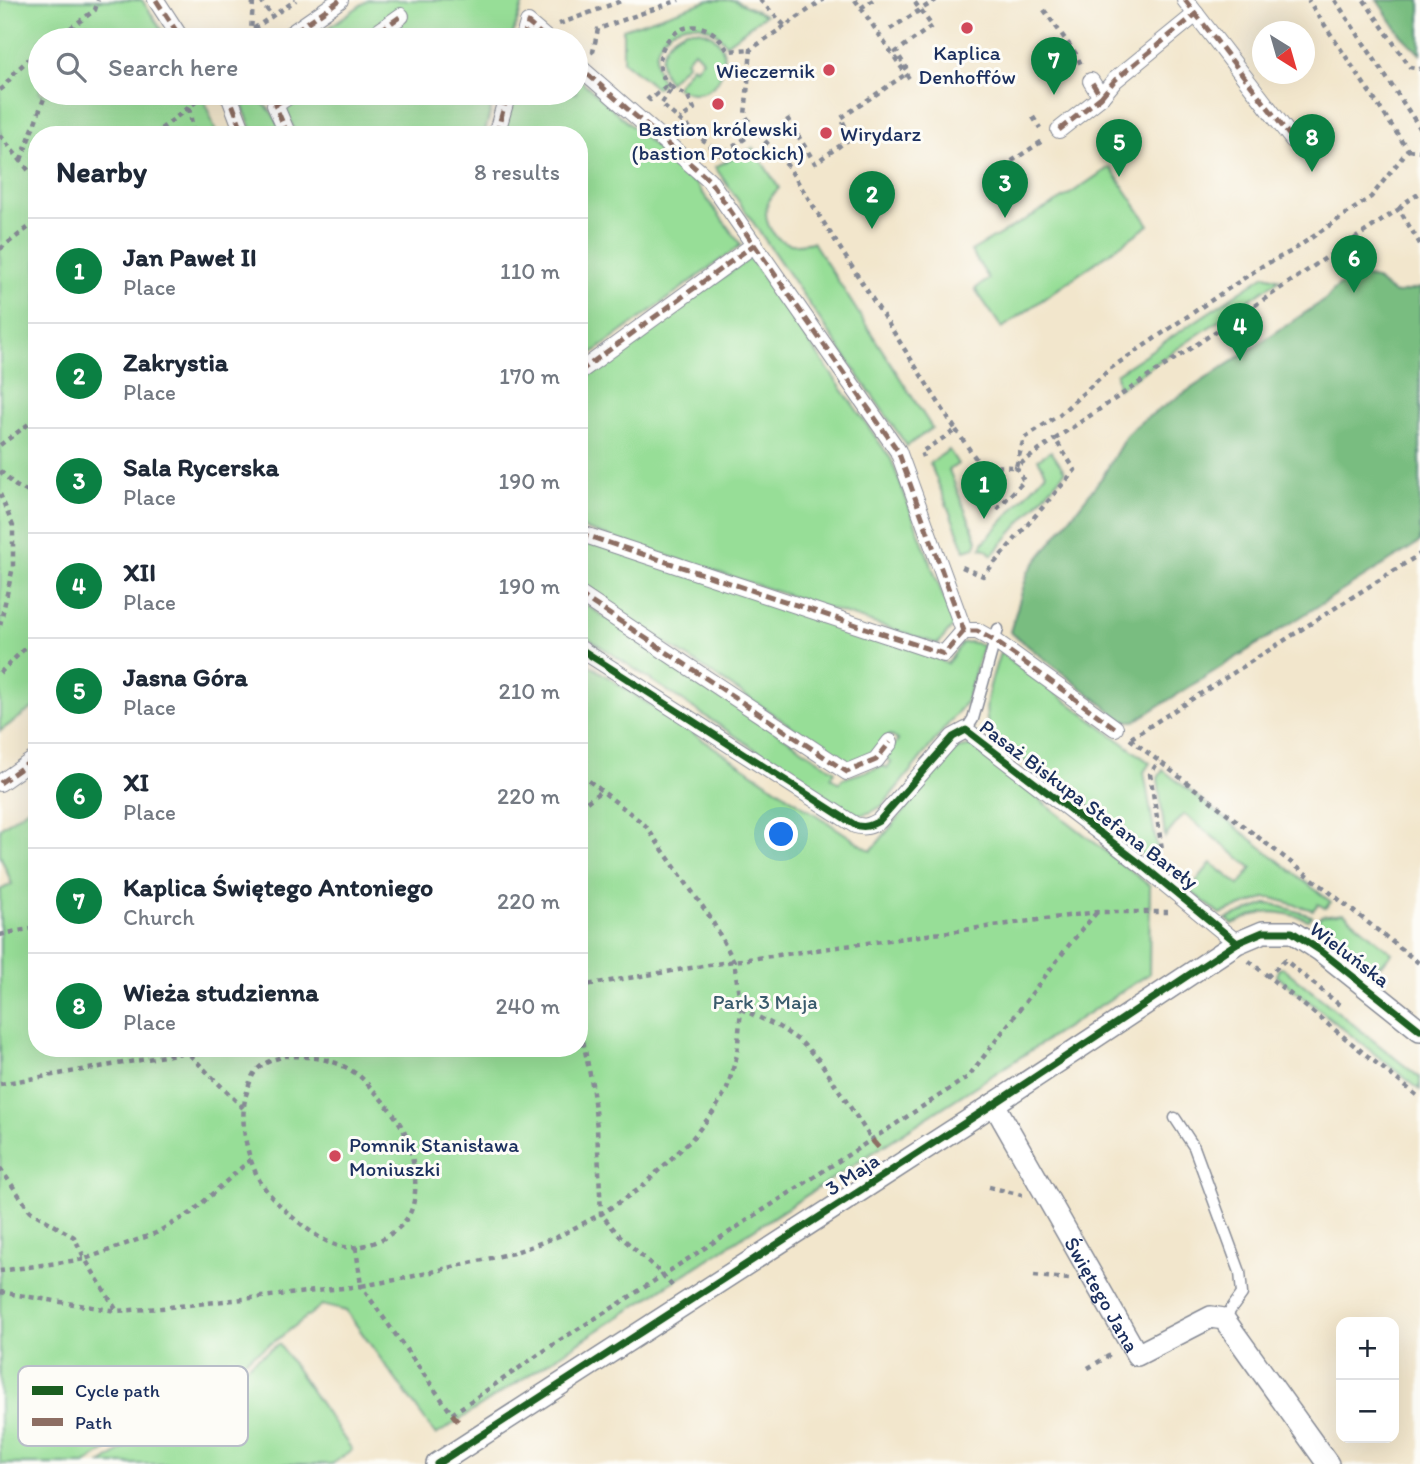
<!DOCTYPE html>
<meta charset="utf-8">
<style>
body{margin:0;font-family:Itim,sans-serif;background:#f2f2f3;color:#1f2937}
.controls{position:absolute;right:21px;bottom:21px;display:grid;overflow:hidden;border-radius:14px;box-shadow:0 7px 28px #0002}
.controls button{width:63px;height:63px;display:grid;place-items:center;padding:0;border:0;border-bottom:2px solid #e0e1e3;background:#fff;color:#1f2937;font:35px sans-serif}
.compass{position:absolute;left:1252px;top:21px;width:63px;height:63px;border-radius:50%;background:#fff;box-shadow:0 7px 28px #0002;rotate:143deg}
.you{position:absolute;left:782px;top:835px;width:24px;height:24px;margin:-18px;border:5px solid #fff;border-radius:50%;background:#1a73e8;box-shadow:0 0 0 10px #1a73e833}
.badge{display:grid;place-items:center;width:46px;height:46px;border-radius:50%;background:#0b8043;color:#fff;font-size:23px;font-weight:700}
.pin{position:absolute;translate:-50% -58px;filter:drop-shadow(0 2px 4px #0008)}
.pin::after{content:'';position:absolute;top:37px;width:24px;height:21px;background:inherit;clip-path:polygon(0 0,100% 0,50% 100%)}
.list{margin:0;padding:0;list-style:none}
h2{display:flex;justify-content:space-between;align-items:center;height:91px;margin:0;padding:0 28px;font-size:30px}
h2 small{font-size:23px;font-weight:400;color:#747a83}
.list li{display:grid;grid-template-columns:46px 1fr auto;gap:21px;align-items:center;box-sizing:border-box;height:105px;padding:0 28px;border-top:2px solid #e0e1e3}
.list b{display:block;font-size:26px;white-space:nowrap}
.list p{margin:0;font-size:23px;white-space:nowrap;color:#747a83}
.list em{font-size:23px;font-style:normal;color:#747a83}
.icon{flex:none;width:38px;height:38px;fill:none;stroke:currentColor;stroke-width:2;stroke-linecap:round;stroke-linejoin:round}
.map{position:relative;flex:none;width:1420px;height:1464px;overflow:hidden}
.search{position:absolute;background:#fff;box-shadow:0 7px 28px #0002;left:28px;top:28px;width:560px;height:77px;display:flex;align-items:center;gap:18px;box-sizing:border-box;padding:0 24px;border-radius:38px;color:#747a83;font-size:26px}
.panel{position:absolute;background:#fff;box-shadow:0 7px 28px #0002;left:28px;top:126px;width:560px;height:931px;border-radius:28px}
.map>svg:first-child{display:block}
.green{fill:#97de97;stroke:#59867a;stroke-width:2}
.forest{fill:#79bd80;stroke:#4a766f;stroke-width:2}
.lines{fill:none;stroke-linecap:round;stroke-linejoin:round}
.service-casing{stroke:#868a95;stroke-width:13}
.pedestrian-casing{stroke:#868a95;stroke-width:18}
.minor-casing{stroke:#868a95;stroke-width:24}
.path{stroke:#868a95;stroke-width:4.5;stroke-dasharray:5 5;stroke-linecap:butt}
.service{stroke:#fff;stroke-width:10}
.pedestrian{stroke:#fff;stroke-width:16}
.minor{stroke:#fff;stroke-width:21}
.quiet{stroke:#8d6e63;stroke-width:5;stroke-dasharray:10 5;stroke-linecap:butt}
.cycleway-casing{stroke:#fdfcf7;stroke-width:11}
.cycleway{stroke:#1b5e20;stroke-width:7}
.poi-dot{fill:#d1495b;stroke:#fdfcf7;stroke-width:2.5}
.labels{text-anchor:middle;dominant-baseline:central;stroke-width:6;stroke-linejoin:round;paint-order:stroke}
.poi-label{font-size:21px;fill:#1b2f5e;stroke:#fdfcf7}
.street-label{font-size:21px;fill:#1b2f5e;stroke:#fdfcf7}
.park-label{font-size:21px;fill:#3a5b6c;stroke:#fdfcf7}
.key{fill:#fdfcf7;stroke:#b9bec9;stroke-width:2}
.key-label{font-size:19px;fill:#1b2f5e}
</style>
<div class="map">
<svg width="1420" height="1464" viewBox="0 0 1420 1464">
<rect width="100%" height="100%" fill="#fdfcf7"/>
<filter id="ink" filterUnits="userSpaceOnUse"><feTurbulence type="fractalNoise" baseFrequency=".0143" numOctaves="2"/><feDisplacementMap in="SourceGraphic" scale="14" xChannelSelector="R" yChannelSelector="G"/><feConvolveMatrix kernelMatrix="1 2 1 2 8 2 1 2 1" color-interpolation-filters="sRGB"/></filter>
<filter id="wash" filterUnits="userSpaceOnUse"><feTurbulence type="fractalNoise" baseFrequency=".00686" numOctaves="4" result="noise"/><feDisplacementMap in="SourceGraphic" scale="28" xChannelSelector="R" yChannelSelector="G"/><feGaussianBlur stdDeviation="1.57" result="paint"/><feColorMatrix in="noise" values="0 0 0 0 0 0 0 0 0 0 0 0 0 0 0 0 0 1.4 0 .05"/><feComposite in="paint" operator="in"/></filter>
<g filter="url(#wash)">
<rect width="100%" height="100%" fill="#f2e6cc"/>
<g class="green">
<polygon points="0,0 142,0 168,40 40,40 40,93 202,93 217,135 37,135 37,705 0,731"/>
<polygon points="368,0 524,0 511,40 375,40 401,9 356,40 311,40"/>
<path d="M710,0H734L765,15L726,44C695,0 635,38 663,83L656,88L623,61V29Z"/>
<path d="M686,30C749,25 726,117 676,87L692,66L695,69L703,60L694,51L686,61L688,63L669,82C653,61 663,40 686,30Z"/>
<polygon points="576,76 696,184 741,245 579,363 579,135 502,135 513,93 576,93"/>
<path d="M240,93C265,100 274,111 283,135H254L238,94Z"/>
<polygon points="300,93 495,93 484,135 296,135 286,109 289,101"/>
<path d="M753,148L779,188C774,193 769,198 767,206C763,223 774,241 791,244C798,245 806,243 813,242L932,428L907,446L715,167Z"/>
<polygon points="1110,167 1149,225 1002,328 975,289 989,279 971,251 1070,194"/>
<polygon points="750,258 891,459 954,625 938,644 579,527 579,381"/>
<polygon points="1265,275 1280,279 1118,389 1116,374"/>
<polygon points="949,450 958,464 949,470 977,540 975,547 965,550 930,463"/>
<polygon points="1051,451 1065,472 992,555 986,549 981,548 983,543 1046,473 1038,459"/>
<path d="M579,538L930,654L947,664L962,643L970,642L983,645L966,702L883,805C873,812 866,815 854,815L579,632V600L835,771L831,777L839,783L842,779L883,766L887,768L891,762L886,758V756L898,740L890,735L872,757L848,764L579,585Z"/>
<path d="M1000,652L1150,763L1144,772L1157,848L1148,859L991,734C979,707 993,678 1000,652Z"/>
<polygon points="579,658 871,851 955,749 971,746 1150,886 1149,974 436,1435 346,1311 322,1305 282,1336 85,1464 0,1464 0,890 12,884 0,855 0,828 37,802 37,1048 579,1048"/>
<polygon points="1163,770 1331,902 1325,908 1318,904 1313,910 1272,898 1265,898 1220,914 1189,890 1211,863 1239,885 1252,868 1184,814 1165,837 1158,778"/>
<path d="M1266,904H1273L1312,916L1309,920C1276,909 1264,909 1233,924L1226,919Z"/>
<polygon points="1344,913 1392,953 1382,964 1370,967 1314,924 1321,916"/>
<polygon points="1283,968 1420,1078 1420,1090 1277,976 1278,969"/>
<polygon points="279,1344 352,1450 332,1464 101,1464"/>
</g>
<g class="forest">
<polygon points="1377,0 1420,0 1420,54 1401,35"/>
<path d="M1362,276L1375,279L1395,294L1420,288V542L1135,721H1124L1010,632L1028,572L1103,476L1127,434L1142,421L1326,299C1336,285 1346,280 1362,276Z"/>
</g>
</g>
<g filter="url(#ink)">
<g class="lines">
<g class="service-casing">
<g id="service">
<polyline points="966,730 973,719 998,629"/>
<polyline points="1175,1118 1194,1147 1240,1272 1242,1294 1224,1319"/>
</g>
</g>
<g class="pedestrian-casing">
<g id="pedestrian">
<polyline points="156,0 182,40"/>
<polyline points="1185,0 1293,140"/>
<polyline points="282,40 340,0"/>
<polyline points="367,40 401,16"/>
<polyline points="523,40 528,23 548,40"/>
<polyline points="576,64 709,180 898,451 964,631 977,631 995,641 1115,728"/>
<polyline points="224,93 230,98 244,135"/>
<polyline points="1101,97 1115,80 1196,14"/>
<polyline points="1059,130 1101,97 1091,81"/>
<polyline points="288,135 275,105 293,93"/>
<polyline points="496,135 508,93"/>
<polyline points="579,372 755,244"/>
<polyline points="579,533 944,654 964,631"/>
<polyline points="579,594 847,772 876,760 890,742"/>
<path d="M579,648L855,825C865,828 870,826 879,821L953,737L966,730L1146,868L1237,943"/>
<polyline points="0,783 37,757"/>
</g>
</g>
<g class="minor-casing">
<g id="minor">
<path id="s1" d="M994,1104L1137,1355L1211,1317L1224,1319L1328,1464"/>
<polyline points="437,1464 994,1104 1237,943 1263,932 1292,932 1321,951 1420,1030"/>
</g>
</g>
<g class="path">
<polyline points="260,0 272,16"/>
<polyline points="760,0 785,26 823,0"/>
<polyline points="855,0 861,8 873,0"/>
<polyline points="1335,0 1420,128"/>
<polyline points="1364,0 1410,67 1420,69"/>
<polyline points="253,2 251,31 257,40"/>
<polyline points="861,8 910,80"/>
<polyline points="1044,10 1076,54 1082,67"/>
<polyline points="559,24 624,0"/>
<polyline points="785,26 751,49 745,115 756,131 787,165 956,430 921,452 923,457"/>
<polyline points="890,29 936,0"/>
<polyline points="54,40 95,10 98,0"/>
<polyline points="237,40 296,0"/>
<polyline points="40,51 29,59 40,75"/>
<polyline points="594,53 593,52 598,29 679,0"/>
<polyline points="903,69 906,67 896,52 932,26 913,0"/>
<path d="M671,87C641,59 677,12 710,31C718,35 723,44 728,51L751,49"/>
<polyline points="671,87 688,96 694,109 680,119"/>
<polyline points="0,90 4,87 15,72 29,59"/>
<polyline points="647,97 650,100 665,87 670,91 661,104 721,155 756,131"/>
<polyline points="189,108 194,135"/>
<polyline points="1033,117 1040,128"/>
<polyline points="787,118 815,163 851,138 841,118 906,74"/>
<polyline points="0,135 37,181"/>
<polyline points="153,135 205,95"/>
<polyline points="1408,150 1420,151"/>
<polyline points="21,160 46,93"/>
<polyline points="995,172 1044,140"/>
<polyline points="1399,209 1404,203 1420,193"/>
<polyline points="0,249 37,221"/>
<polyline points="956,430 981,466 1016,467 1024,438 1059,415 1111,368 1262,266 1292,251 1371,197 1408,150 1308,0"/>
<polyline points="0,445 37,418"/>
<polyline points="981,466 966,477 975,505 998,508 1024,481 1016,467 1055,439"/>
<polyline points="0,471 16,486 37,496"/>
<polyline points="0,494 13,526 13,567 0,625"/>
<polyline points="962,567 983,576 1075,470 1055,439 1399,209 1420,244"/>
<polyline points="0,673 37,636"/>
<polyline points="1131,738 1420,554"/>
<polyline points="1130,739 1327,890 1420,964"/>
<polyline points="579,808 601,791"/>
<polyline points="1156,855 1162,849 1150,774 1159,761"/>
<polyline points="0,935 17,931 37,928"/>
<polyline points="1249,961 1420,1098"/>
<polyline points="1267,977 1285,960 1342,1007"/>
<polyline points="579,986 734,961 1097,912 1168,912"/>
<polyline points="741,1009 779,1027 801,1042 819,1060 872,1140"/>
<polyline points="579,1022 592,1084 597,1128 601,1214 618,1234 663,1275 673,1287"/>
<polyline points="183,1048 243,1108"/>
<polyline points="325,1048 328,1060"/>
<path d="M284,1056C308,1056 334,1058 355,1073C362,1077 368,1085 374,1091C385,1103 395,1115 403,1129C414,1153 423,1200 405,1221C400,1228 391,1234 384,1238C370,1246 349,1251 333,1244C311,1236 274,1203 261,1183C247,1159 239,1122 246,1095C249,1087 250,1077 256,1071C263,1062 273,1060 284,1056Z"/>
<polyline points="0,1084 211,1048"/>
<polyline points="251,1159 191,1213 156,1233 85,1259 117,1311 161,1308 361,1286 452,1414 557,1342 617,1305 968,1077 1069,945 1097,912"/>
<polyline points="0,1168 30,1211 74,1237 85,1259 0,1271"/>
<polyline points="989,1187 1022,1195"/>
<polyline points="356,1247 361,1286 401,1279 513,1253 559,1236 601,1214 639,1189 691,1140 714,1111 727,1089 737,1055 741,1009 734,961 710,917 645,825 579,773"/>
<polyline points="1034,1276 1069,1279"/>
<polyline points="0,1292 116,1311"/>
<polyline points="1088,1368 1112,1354"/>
</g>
<use href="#service" class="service"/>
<use href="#pedestrian" class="pedestrian"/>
<use href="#minor" class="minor"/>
<g class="quiet">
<polyline points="156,0 182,40"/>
<polyline points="1185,0 1293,140"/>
<polyline points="282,40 340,0"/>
<polyline points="367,40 401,16"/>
<polyline points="523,40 528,23 548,40"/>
<polyline points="576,64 709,180 898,451 964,631 977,631 995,641 1115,728"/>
<polyline points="224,93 230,98 244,135"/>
<polyline points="1101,97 1115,80 1196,14"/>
<polyline points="1059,130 1101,97 1091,81"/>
<polyline points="288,135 275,105 293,93"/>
<polyline points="496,135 508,93"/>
<polyline points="579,372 755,244"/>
<polyline points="579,533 944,654 964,631"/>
<polyline points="579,594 847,772 876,760 890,742"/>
<polyline points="0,783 37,757"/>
<polyline points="872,1140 879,1148"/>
<polyline points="452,1414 458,1421"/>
</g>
<g class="cycleway-casing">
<g id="cycleway">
<path d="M579,648L855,825C865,828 870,826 879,821L953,737L966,730L1146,868L1237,943"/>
<polyline points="437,1464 994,1104 1237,943 1263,932 1292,932 1321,951 1420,1030"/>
</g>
</g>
<use href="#cycleway" class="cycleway"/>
</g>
</g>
<g class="poi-dot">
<circle cx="967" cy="28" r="7"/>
<circle cx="829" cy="70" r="7"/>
<circle cx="718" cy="104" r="7"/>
<circle cx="826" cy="133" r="7"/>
<circle cx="335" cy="1156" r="7"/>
</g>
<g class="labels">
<g class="poi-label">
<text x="967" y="52">Kaplica<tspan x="967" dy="24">Denhoffów</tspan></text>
<text x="815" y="70" text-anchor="end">Wieczernik</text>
<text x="718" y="128">Bastion królewski<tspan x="718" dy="24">(bastion Potockich)</tspan></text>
<text x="840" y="133" text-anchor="start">Wirydarz</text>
<text x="349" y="1144" text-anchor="start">Pomnik Stanisława<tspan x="349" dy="24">Moniuszki</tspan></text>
</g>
<g class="street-label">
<text transform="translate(1089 804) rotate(37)">Pasaż Biskupa Stefana Bareły</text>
<text transform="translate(1350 954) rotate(37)">Wieluńska</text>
<text transform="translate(852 1174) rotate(-33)">3 Maja</text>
<text stroke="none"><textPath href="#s1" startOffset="219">Świętego Jana</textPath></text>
</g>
<g class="park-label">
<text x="765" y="1001">Park 3 Maja</text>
</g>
</g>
<rect x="18" y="1366" width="230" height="80" rx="10" class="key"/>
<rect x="32" y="1386" width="31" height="9" fill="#1b5e20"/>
<rect x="32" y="1418" width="31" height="8" fill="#8d6e63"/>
<g class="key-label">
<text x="75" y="1397">Cycle path</text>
<text x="75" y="1429">Path</text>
</g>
</svg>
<div class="controls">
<button>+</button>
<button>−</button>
</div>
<svg class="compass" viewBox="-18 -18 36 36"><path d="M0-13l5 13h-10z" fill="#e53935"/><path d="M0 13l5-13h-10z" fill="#747a83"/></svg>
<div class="you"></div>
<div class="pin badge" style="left:984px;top:519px">1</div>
<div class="pin badge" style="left:872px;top:229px">2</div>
<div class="pin badge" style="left:1005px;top:218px">3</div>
<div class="pin badge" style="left:1240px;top:361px">4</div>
<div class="pin badge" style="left:1119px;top:177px">5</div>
<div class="pin badge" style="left:1354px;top:293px">6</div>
<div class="pin badge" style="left:1054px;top:95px">7</div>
<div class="pin badge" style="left:1312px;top:172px">8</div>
<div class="search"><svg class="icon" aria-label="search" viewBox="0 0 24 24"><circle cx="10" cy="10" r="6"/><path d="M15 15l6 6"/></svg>Search here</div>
<section class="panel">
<h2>Nearby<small>8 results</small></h2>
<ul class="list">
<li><span class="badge">1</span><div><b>Jan Paweł II</b><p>Place</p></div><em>110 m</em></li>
<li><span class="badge">2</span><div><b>Zakrystia</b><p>Place</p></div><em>170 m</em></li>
<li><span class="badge">3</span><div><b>Sala Rycerska</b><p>Place</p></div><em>190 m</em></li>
<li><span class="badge">4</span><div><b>XII</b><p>Place</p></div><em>190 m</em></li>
<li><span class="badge">5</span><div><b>Jasna Góra</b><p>Place</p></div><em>210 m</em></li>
<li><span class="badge">6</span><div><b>XI</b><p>Place</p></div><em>220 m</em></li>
<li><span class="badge">7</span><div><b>Kaplica Świętego Antoniego</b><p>Church</p></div><em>220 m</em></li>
<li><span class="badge">8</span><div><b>Wieża studzienna</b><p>Place</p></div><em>240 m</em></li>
</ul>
</section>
</div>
